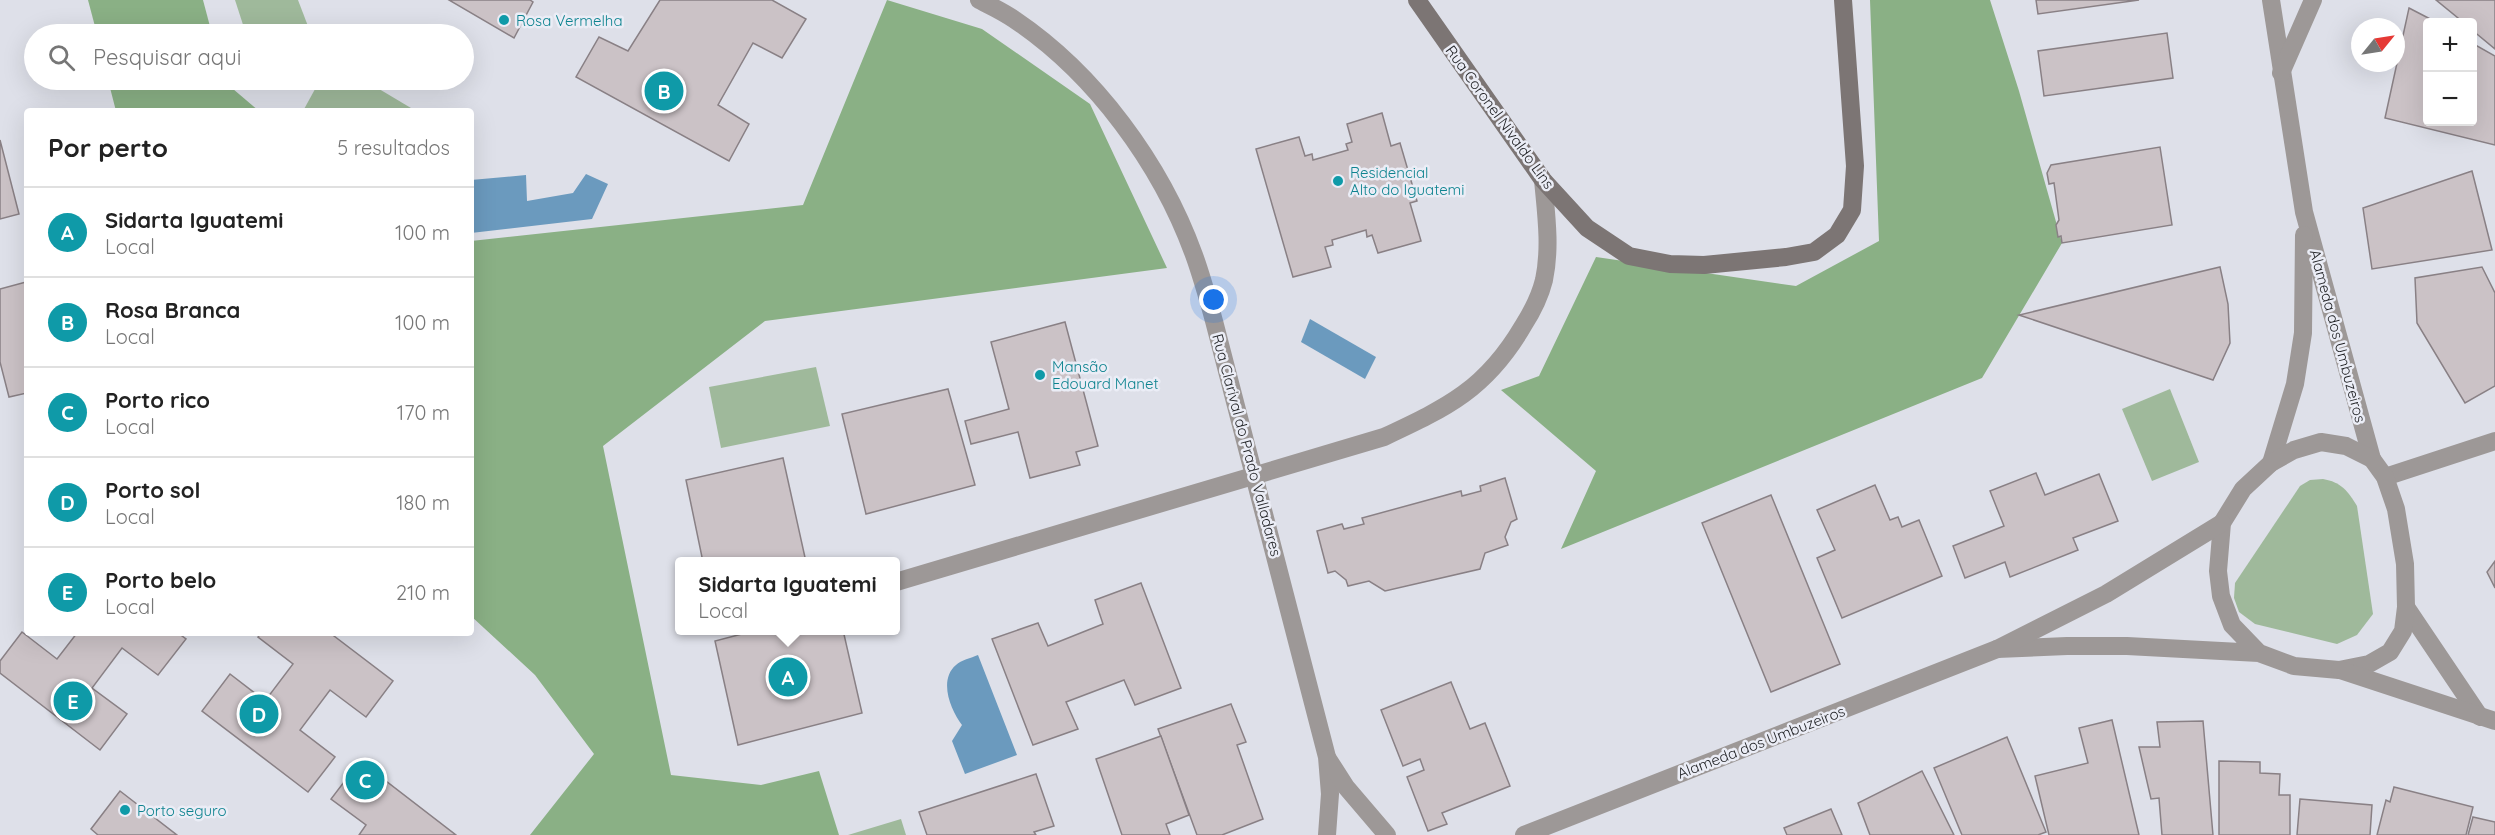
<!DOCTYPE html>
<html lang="pt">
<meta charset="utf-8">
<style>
body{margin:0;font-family:Quicksand,sans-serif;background:#f6f6f6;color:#222}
.controls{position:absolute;right:18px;top:18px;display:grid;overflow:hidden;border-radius:6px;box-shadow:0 6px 24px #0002}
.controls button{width:54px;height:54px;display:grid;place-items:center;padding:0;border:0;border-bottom:2px solid #e0e0e0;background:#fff;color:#222;font:30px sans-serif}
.compass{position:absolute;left:2351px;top:18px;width:54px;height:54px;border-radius:50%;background:#fff;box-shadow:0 6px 24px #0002;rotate:60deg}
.you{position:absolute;left:1214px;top:300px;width:21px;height:21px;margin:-15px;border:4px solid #fff;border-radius:50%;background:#1a73e8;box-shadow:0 0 0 9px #1a73e833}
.badge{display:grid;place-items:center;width:39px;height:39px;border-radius:50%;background:#a70f26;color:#fff;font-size:20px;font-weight:700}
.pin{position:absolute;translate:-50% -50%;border:3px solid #fff;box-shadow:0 2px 6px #0006}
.popup{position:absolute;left:675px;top:557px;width:225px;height:78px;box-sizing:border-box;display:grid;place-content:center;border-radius:6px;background:#fff;filter:drop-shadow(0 2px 4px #0005);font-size:20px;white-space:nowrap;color:#767676}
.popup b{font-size:22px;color:#222}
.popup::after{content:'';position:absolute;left:50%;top:100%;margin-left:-12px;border:12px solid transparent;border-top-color:#fff}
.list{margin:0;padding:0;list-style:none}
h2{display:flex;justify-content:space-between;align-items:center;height:78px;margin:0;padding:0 24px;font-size:26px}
h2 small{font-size:20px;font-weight:400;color:#767676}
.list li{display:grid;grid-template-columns:39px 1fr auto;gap:18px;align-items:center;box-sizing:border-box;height:90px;padding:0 24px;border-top:2px solid #e0e0e0}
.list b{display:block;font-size:22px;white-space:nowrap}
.list p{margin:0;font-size:20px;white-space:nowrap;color:#767676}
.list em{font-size:20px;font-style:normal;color:#767676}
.icon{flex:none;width:33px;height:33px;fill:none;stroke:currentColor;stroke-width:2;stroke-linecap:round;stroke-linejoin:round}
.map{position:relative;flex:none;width:2495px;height:835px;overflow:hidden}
.search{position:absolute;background:#fff;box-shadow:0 6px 24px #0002;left:24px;top:24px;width:450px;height:66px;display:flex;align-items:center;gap:15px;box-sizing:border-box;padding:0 21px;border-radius:33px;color:#767676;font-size:22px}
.panel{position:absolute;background:#fff;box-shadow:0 6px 24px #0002;left:24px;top:108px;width:450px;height:528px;border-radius:6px}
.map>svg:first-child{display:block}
.green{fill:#9fb99b}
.forest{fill:#8ab085}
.water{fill:#6b9abe}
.building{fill:#cbc2c6;stroke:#898085;stroke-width:1.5}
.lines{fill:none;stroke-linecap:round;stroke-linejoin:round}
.street{stroke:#9d9897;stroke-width:18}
.secondary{stroke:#7c7574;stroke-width:18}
.culture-dot{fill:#0f9aa8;stroke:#ebedf6;stroke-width:2}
.labels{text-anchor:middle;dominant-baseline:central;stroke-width:5;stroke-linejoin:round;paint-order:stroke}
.culture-label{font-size:15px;fill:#0d838f;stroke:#ebedf6;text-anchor:start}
.street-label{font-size:15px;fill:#1d1e21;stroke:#ebedf6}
</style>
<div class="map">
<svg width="2495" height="835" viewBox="0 0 2495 835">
<rect width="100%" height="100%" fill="#dee0e9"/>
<g class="green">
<polygon points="235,0 298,0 311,34 246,34"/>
<polygon points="320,80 364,80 416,111 303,111"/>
<polygon points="816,367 830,426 721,448 709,387"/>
<polygon points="2170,389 2199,462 2152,481 2122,409"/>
<path d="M2323,479C2341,482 2348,491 2357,506L2373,614L2357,635L2337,644L2255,624L2239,612L2234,598L2235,583L2300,486L2310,480Z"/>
<polygon points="901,819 906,835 848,835"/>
</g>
<g class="forest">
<polygon points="88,0 203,0 212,34 97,34"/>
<polygon points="887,0 982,29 1090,104 1167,268 765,321 603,446 671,775 761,785 819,771 839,835 530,835 594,754 535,675 471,616 471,241 803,205"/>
<polygon points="1870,0 1990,0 2019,91 2062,243 1982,378 1561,549 1596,471 1501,390 1539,376 1596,257 1796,286 1879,241"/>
<polygon points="108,80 225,80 226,83 259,111 116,111"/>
</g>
<g class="water">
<polygon points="586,174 608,184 592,219 471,233 471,180 526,175 527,201 573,193"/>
<polygon points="1310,319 1376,357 1365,379 1301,342"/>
<path d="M978,655L1017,755L965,774L952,741L962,725C951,711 938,680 956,665C961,660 971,658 978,655Z"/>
</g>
<g class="building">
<polygon points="449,0 530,0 533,2 514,38"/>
<polygon points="660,0 772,0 806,19 782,58 753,43 718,105 749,124 729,161 576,77 599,37 628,51"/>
<polygon points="2036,0 2139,0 2038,14"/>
<polygon points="2436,0 2495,0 2495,49 2472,30 2472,22 2463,22"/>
<polygon points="2409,8 2436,22 2428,22 2428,122 2472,122 2472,43 2495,56 2495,145 2385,118"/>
<polygon points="2167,33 2173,78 2044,96 2038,51"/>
<polygon points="1382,113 1391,146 1400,143 1417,201 1410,203 1421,241 1378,253 1372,235 1367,237 1366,230 1332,240 1333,245 1325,247 1331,267 1293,277 1256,149 1299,137 1305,156 1312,154 1313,160 1348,150 1346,144 1352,142 1347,124"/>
<polygon points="0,140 19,214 0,219"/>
<polygon points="2160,147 2172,225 2062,243 2061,236 2058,237 2056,225 2059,220 2054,183 2049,184 2047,173 2051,165"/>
<polygon points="2472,171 2492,250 2372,269 2363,208"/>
<polygon points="2220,267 2228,304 2230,343 2213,380 2019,315"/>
<polygon points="2482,267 2495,293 2495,386 2465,403 2417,323 2415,278"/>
<polygon points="26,282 27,393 9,397 0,362 0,289"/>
<polygon points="1065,322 1098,446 1076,452 1080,465 1030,478 1018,432 971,444 965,421 1009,409 991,342"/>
<polygon points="948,389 975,485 866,514 842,414"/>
<polygon points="783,458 806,562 703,562 686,480"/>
<polygon points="2036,473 2045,495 2099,474 2118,521 2073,538 2078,550 2010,577 2005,562 1965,578 1953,546 2004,526 1990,491"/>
<polygon points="1505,478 1517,519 1511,522 1505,537 1508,545 1485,553 1480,569 1385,591 1369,581 1348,586 1346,580 1335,571 1328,573 1317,531 1342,524 1344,529 1364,524 1362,518 1461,491 1462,496 1481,491 1480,486"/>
<polygon points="1875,485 1890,520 1898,517 1902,527 1919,520 1942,576 1842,618 1817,558 1835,550 1817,510"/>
<polygon points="1771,495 1840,664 1771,692 1702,523"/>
<polygon points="2495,561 2495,588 2487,572"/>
<polygon points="1141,583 1181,688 1135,705 1124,680 1066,702 1078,729 1033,745 992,639 1038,623 1048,646 1103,624 1095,600"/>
<polygon points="757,630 843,630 862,713 738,745 715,641"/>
<polygon points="22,632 57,659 77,633 178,633 186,639 158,675 122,648 92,688 127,714 100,750 0,673 0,661"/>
<polygon points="261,633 330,633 393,681 366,717 330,690 300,730 335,757 308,792 202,711 230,674 265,701 293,664 258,637"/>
<polygon points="1451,682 1470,729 1485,723 1510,786 1442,813 1447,824 1428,831 1407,777 1424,770 1420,759 1403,766 1381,710"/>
<polygon points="1231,704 1246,742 1237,745 1263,819 1222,835 1197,835 1158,729"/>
<polygon points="2112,720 2139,835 2049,835 2035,776 2088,763 2079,728"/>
<polygon points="2203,721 2213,835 2162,835 2159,798 2151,799 2139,747 2160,747 2157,722"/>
<polygon points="1161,736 1189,815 1166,824 1170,835 1122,835 1096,759"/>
<polygon points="2007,737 2046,832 2038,835 1962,835 1934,768"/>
<polygon points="360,761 456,835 359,835 366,825 331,799"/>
<polygon points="2219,761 2260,762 2260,773 2280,774 2279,795 2290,795 2290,835 2219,835"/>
<polygon points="1922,771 1954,835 1870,835 1858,803"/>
<polygon points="1036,774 1054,826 1034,832 1036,835 927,835 919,812"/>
<polygon points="2394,787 2473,807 2466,835 2377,835 2386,800 2390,802"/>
<polygon points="120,791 177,835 98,835 91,829"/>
<polygon points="2300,799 2372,805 2370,835 2297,835"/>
<polygon points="1831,809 1842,835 1787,835 1784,828"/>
<polygon points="2473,817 2495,822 2495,835 2468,835"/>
</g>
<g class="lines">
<g class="street">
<path d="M979,0C991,6 1004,12 1015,20C1095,74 1161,164 1194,255C1202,277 1208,299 1214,321L1327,757L1330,794L1327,835"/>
<polyline points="2271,0 2304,212 2372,459"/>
<polyline points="2281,73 2313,0"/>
<polyline points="2271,463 2295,384 2303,333 2304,235"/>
<polyline points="2385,477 2495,441"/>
<path d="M896,582L1384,437C1448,407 1486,389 1523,326C1532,312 1540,296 1544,280C1551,247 1546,213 1543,180"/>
<polyline points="2406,607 2480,717"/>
<polyline points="1997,649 2067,646 2127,646 2259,653 2294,666 2339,670 2369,664 2390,652 2403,631 2406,607 2405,564 2396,509 2385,477 2372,459 2346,446 2321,442 2294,450 2271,463 2243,489 2222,523 2218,571 2221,596 2232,625 2259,653"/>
<polyline points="2340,670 2495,721"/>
<polyline points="1328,759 1346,787 1387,835"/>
<polyline points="1524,835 1997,649 2106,594 2222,523"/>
</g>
<polyline class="secondary" points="1417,0 1543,180 1587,228 1629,256 1670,264 1704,265 1786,257 1814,252 1837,235 1852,210 1855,166 1843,0"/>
</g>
<g class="culture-dot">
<circle cx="504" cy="20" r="6"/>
<circle cx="1338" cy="181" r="6"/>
<circle cx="1040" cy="375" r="6"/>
<circle cx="125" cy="810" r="6"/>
</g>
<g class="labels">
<g class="culture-label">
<text x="516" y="20">Rosa Vermelha</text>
<text x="1350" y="172">Residencial<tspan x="1350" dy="17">Alto do Iguatemi</tspan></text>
<text x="1052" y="366">Mansão<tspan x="1052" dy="17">Edouard Manet</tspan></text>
<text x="137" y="810">Porto seguro</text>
</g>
<g class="street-label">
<text transform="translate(1500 117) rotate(54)">Rua Coronel Nivaldo Lins</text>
<text transform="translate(2338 336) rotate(75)">Alameda dos Umbuzeiros</text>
<text transform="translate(1247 445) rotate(75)">Rua Clarival do Prado Valladares</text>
<text transform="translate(1761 742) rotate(-21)">Alameda dos Umbuzeiros</text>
</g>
</g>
</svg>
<div class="controls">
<button>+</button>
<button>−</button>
</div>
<svg class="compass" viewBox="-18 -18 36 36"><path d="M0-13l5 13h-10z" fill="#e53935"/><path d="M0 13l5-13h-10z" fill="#767676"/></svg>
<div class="you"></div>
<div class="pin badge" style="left:788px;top:677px;background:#0f9aa8">A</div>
<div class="popup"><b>Sidarta Iguatemi</b>Local</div>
<div class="pin badge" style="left:664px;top:91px;background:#0f9aa8">B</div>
<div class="pin badge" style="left:365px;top:780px;background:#0f9aa8">C</div>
<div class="pin badge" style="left:259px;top:714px;background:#0f9aa8">D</div>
<div class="pin badge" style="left:73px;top:701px;background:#0f9aa8">E</div>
<div class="search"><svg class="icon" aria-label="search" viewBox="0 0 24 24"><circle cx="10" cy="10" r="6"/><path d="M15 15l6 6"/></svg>Pesquisar aqui</div>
<section class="panel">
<h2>Por perto<small>5 resultados</small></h2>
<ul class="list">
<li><span class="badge" style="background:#0f9aa8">A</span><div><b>Sidarta Iguatemi</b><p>Local</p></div><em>100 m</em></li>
<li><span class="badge" style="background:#0f9aa8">B</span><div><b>Rosa Branca</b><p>Local</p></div><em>100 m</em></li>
<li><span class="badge" style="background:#0f9aa8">C</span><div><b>Porto rico</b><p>Local</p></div><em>170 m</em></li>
<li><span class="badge" style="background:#0f9aa8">D</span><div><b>Porto sol</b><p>Local</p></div><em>180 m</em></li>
<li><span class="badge" style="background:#0f9aa8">E</span><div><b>Porto belo</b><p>Local</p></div><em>210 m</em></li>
</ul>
</section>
</div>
